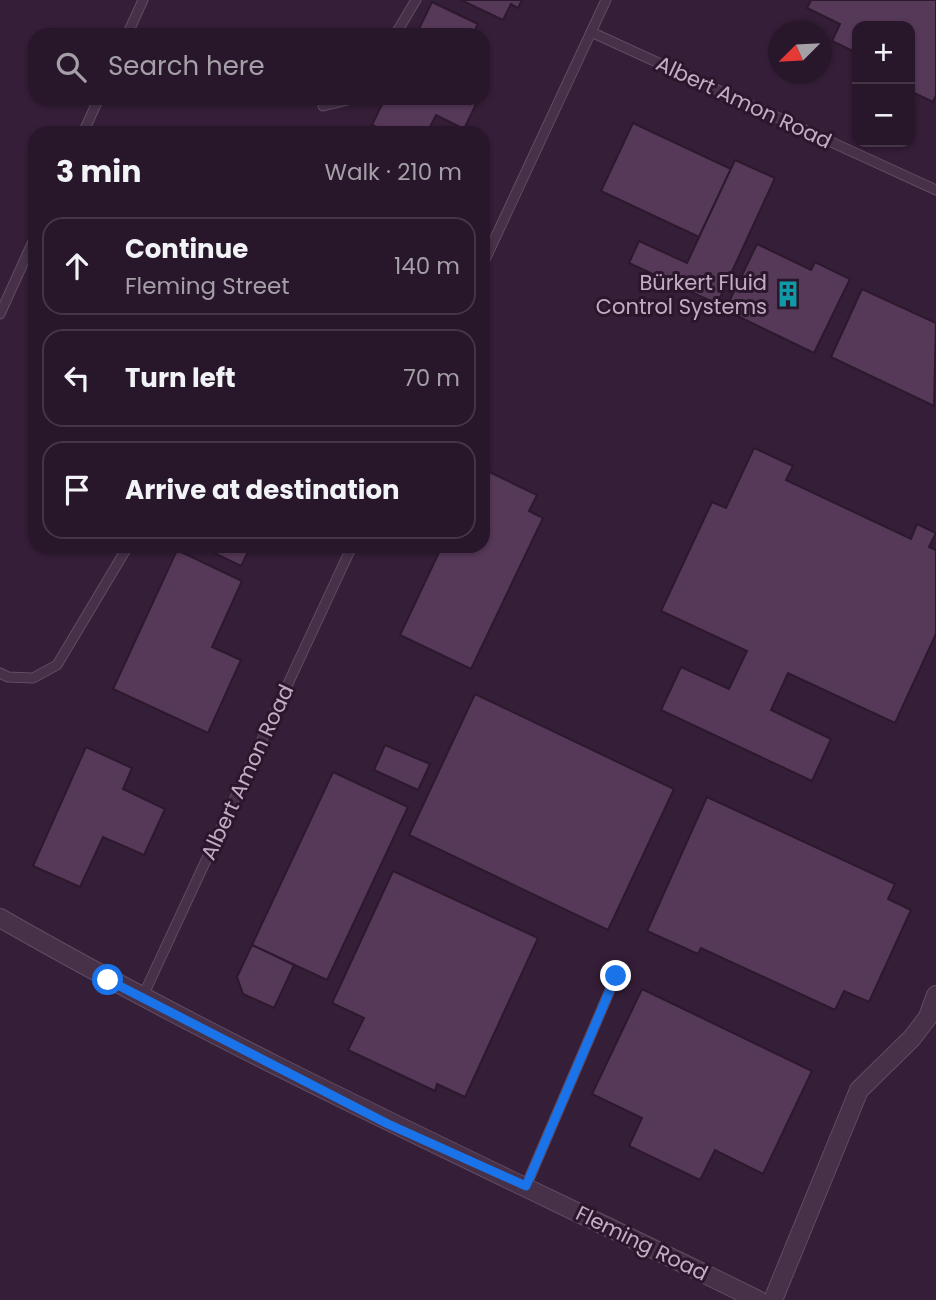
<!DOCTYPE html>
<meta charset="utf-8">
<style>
body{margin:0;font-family:Poppins,sans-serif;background:#301f32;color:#f1f3f6}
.controls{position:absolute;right:21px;top:21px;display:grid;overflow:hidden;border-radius:14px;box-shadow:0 2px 5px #0004}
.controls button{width:63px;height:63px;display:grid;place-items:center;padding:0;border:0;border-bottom:2px solid #443547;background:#28162a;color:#f1f3f6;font:35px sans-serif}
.compass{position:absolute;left:768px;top:21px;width:63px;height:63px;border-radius:50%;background:#28162a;box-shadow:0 2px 5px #0004;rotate:246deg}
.stop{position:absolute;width:21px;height:21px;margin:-16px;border:5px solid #1a73e8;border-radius:50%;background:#fff}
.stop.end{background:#1a73e8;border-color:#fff;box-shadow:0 2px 7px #0008}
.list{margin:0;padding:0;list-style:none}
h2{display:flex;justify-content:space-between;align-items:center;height:91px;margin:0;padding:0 28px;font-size:30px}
h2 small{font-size:23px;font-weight:400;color:#a59fa8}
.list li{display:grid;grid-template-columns:46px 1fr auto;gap:21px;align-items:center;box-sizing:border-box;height:98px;margin:0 14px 14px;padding:0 14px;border:2px solid #443547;border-radius:21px}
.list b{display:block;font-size:26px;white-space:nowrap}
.list p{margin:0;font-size:23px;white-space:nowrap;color:#a59fa8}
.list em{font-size:23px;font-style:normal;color:#a59fa8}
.icon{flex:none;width:38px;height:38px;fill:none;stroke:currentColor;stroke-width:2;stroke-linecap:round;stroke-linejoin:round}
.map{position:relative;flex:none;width:936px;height:1300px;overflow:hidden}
.search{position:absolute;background:#28162a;box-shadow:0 2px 5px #0004;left:28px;top:28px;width:462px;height:77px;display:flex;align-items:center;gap:18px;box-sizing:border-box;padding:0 24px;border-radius:21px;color:#a59fa8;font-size:26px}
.panel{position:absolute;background:#28162a;box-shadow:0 2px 5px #0004;left:28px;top:126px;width:462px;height:427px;border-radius:21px}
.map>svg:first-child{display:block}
.building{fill:#563958;stroke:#2d192e;stroke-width:2}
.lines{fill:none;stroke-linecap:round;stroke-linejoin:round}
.lane-casing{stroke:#624c63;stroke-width:11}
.street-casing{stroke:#624c63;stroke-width:20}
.lane{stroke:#463148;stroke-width:9}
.street{stroke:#463148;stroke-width:18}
.route{stroke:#1a73e8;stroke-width:9}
.labels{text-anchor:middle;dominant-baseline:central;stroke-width:6;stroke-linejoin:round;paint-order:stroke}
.street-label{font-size:21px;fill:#c4abc5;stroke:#2b172c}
.poi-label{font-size:21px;fill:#c4abc5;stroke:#2b172c;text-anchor:end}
</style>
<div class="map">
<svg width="936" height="1300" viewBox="0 0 936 1300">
<rect width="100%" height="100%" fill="#351e38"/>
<g class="building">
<polygon points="461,0 522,0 518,8 511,4 503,20"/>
<polygon points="811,0 936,0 936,95 933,102 910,91 910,26 857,26 857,53 832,41 840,24 807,8"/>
<polygon points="432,2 478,24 472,35 416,35"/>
<polygon points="385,98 479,98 464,129 436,115 427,133 389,133 372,125"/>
<polygon points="633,123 731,169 699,237 601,191"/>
<polygon points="735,160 775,178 717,304 629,263 639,241 687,263"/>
<polygon points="757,244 811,270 815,262 850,279 814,353 725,310"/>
<polygon points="862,289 936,323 934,406 831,357"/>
<polygon points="754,448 793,466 786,480 911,539 917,524 936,533 929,547 936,550 936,634 895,723 788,673 771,710 831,739 812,781 661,710 681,667 729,689 747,651 661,611 712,502 726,508"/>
<polygon points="483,469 537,495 529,511 543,518 471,669 400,635 442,546 483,546"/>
<polygon points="200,546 251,546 241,566"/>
<polygon points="177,550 242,581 212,647 241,660 208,733 113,689"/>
<polygon points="475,694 674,789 608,930 409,835"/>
<polygon points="385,745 430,764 418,790 374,770"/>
<polygon points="86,747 132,768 123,789 165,809 144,855 103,837 80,887 33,866"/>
<polygon points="333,772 408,807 327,980 252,945"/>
<polygon points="707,797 895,884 888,899 911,910 869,1002 844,991 835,1010 701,948 698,954 647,931"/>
<polygon points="393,871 538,938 465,1097 437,1084 435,1091 348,1050 364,1018 332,1003"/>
<polygon points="252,945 294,965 274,1008 243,994 237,977"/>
<polygon points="642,989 812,1071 763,1174 715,1150 700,1180 629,1146 642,1118 592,1094"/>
</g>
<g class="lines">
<g class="lane-casing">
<g id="lane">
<polyline points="591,32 936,190"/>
<polyline points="127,35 143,0"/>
<polyline points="395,35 416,0"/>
<polyline points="323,106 356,98"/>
<polyline points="83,133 99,98"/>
<polyline points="483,264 606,0"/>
<polyline points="0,314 35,237"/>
<polyline points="0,673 8,677 33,678 57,665 128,546"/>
<polyline points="142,998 352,546"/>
<polyline points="526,1186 616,976"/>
</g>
</g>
<g class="street-casing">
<g id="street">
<path d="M0,918C246,1059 504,1175 758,1300"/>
<polyline points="773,1300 859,1090 912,1038 928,1017 936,995"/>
</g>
</g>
<use href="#lane" class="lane"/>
<use href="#street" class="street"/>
</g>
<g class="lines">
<polyline class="route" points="108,980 388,1124 526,1186 616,976"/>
</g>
<defs>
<g id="building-bare" transform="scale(2.1)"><path d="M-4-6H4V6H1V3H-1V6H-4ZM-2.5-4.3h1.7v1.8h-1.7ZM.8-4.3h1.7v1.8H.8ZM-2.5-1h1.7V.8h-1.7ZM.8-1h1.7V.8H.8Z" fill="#0f9aa8" stroke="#2b172c" stroke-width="2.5" paint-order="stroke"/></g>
</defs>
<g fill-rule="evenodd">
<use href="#building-bare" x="788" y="294"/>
</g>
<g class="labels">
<g class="street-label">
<text transform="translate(744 102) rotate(25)">Albert Amon Road</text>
<text transform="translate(247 772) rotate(-65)">Albert Amon Road</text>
<text transform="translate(642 1243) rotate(26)">Fleming Road</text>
</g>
<g class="poi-label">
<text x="767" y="282">Bürkert Fluid<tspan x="767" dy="24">Control Systems</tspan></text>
</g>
</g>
</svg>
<div class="controls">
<button>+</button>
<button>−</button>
</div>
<svg class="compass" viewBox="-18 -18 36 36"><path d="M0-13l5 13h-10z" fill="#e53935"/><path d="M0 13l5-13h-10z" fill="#a59fa8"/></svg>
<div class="stop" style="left:108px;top:980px"></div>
<div class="stop end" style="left:616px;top:976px"></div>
<div class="search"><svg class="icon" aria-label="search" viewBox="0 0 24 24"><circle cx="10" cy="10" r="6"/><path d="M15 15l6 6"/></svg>Search here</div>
<section class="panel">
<h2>3 min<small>Walk · 210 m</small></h2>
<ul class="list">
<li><svg class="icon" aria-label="ahead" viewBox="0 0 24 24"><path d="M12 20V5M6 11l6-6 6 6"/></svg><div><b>Continue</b><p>Fleming Street</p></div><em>140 m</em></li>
<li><svg class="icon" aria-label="left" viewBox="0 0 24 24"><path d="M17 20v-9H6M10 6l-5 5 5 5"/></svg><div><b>Turn left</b></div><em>70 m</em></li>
<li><svg class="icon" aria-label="arrive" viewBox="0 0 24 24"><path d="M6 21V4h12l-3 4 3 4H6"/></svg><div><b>Arrive at destination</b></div></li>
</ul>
</section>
</div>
